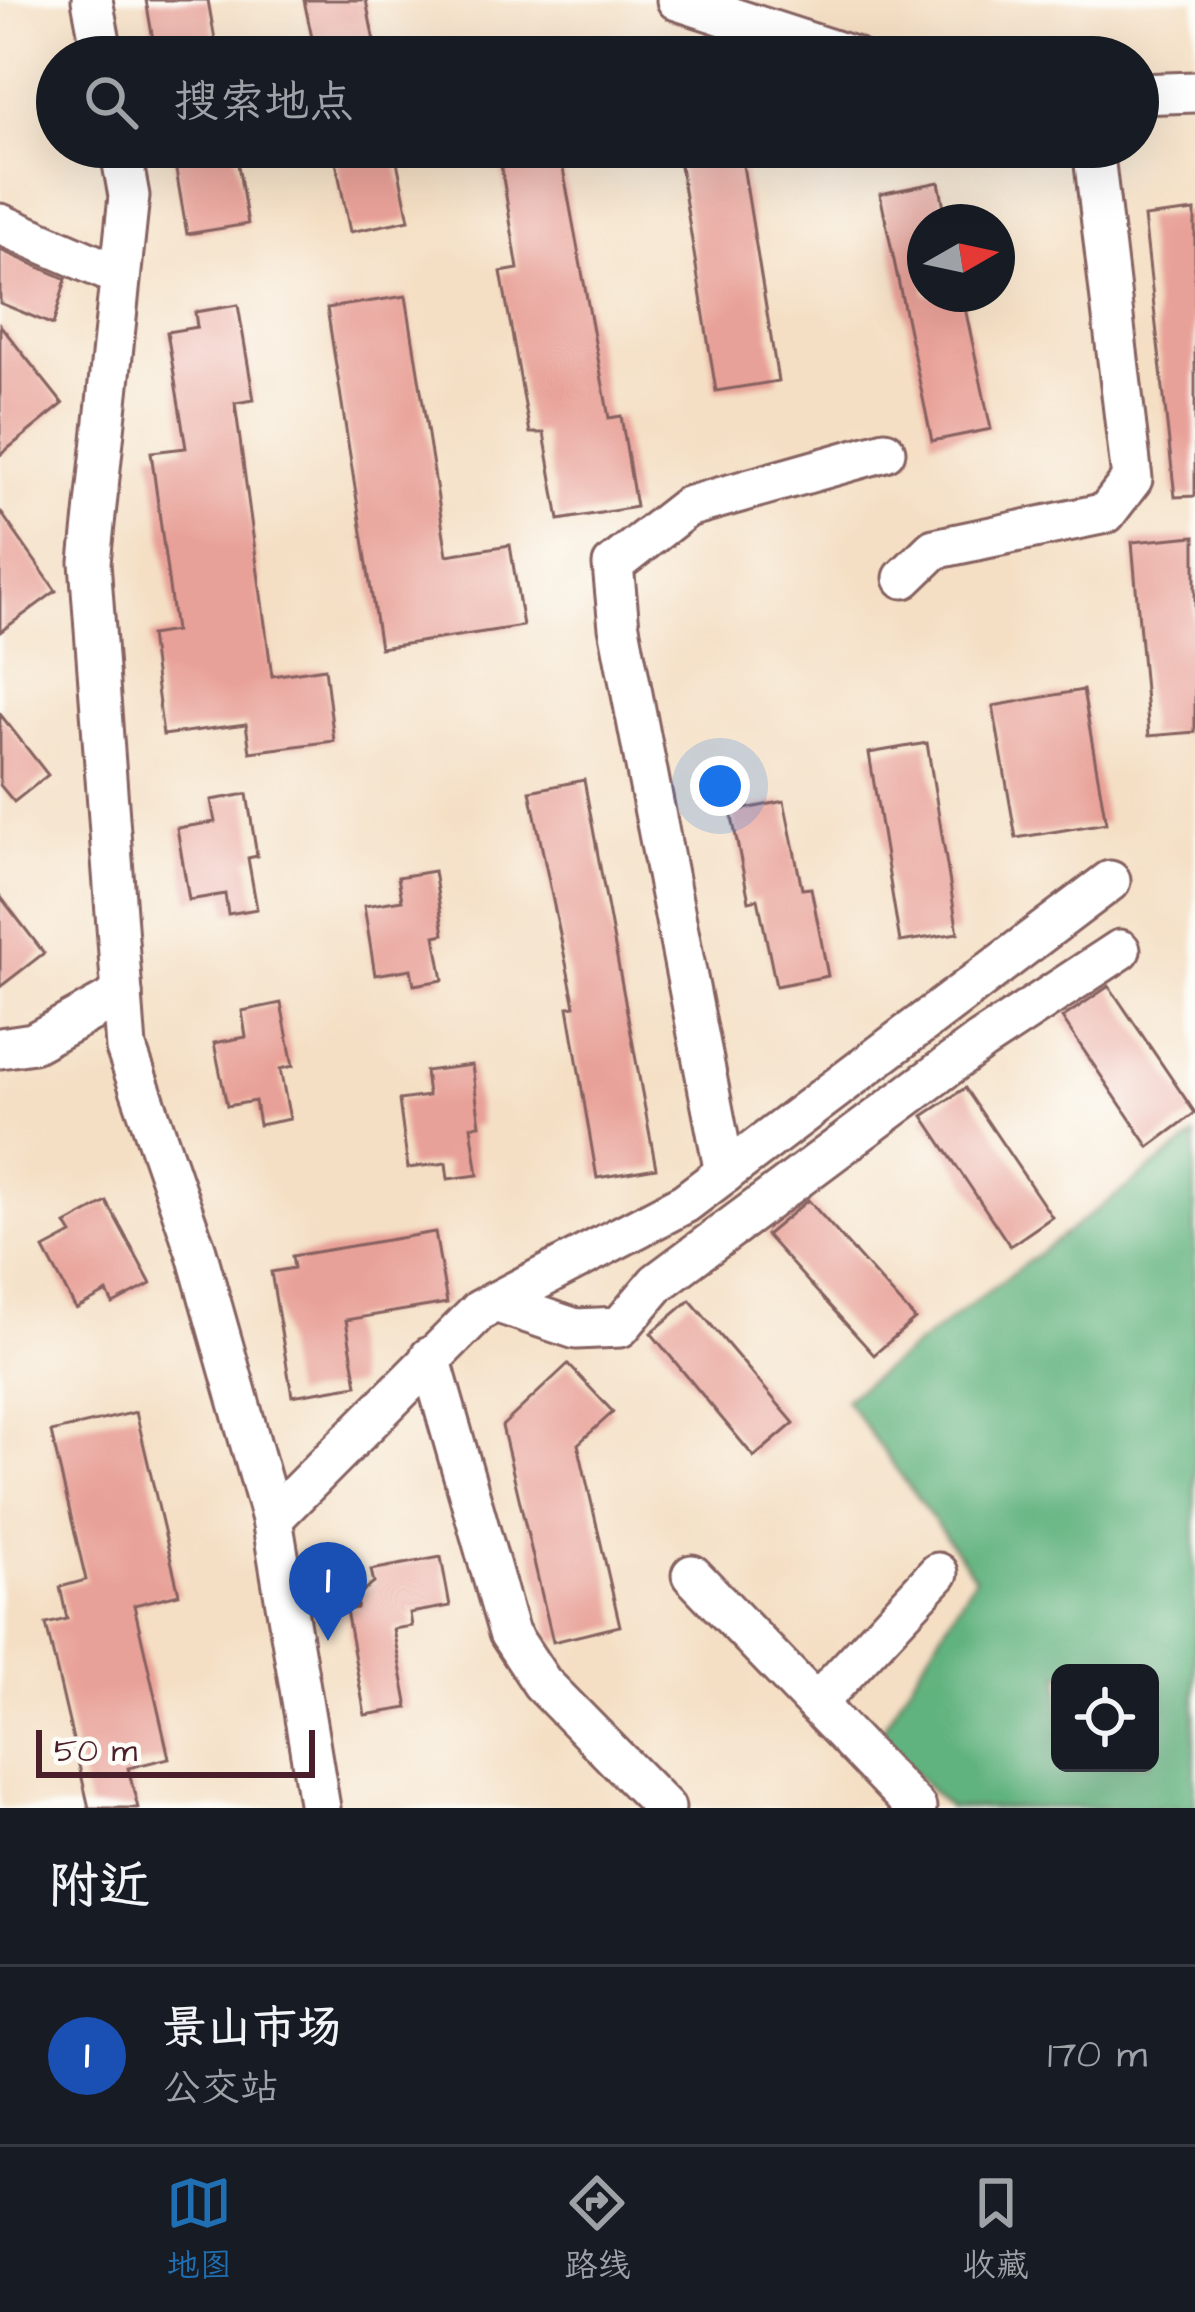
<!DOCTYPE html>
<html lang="zh">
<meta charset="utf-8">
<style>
body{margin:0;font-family:"Architects Daughter","LXGW WenKai TC",sans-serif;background:#242831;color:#f1f3f6}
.controls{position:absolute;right:36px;bottom:36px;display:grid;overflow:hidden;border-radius:18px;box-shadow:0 12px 48px #0002}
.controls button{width:108px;height:108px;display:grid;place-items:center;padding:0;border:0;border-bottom:3px solid #363941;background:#171b24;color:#f1f3f6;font:60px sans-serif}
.compass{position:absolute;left:907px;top:204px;width:108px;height:108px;border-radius:50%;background:#171b24;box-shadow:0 12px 48px #0002;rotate:81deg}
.scale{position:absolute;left:36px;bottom:30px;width:279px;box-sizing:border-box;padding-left:12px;border:6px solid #4a1f2b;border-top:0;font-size:33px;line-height:42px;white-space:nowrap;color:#4a1f2b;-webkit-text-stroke:9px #fdfcf7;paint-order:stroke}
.you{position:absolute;left:720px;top:786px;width:42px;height:42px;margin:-30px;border:9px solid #fff;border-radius:50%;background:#1a73e8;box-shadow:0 0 0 18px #1a73e833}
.badge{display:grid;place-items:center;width:78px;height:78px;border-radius:50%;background:#1f6fb2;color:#fff;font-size:39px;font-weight:700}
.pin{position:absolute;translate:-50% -99px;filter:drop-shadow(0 3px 6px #0008)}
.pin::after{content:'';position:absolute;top:63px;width:42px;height:36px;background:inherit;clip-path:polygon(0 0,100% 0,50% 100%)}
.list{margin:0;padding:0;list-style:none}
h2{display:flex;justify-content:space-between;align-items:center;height:156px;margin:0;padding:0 48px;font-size:51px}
h2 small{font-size:39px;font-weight:400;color:#9ea1a6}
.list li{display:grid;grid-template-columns:78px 1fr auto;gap:36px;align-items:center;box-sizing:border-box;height:180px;padding:0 48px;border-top:3px solid #363941}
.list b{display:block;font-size:45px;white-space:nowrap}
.list p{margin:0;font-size:39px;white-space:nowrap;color:#9ea1a6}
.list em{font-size:39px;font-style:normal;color:#9ea1a6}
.icon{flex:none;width:66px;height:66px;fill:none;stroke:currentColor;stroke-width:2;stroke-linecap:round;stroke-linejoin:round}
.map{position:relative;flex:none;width:1195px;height:1808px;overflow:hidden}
.search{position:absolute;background:#171b24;box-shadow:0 12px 48px #0002;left:36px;right:36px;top:36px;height:132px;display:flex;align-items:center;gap:30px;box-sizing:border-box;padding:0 42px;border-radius:66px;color:#9ea1a6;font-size:45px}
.sheet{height:336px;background:#171b24}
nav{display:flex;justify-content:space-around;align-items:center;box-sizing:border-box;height:168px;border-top:3px solid #363941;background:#171b24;font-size:33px;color:#9ea1a6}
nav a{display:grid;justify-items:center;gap:6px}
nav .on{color:#1f6fb2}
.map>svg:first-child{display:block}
.forest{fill:#60b27e;stroke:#556854;stroke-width:3;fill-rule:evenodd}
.building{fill:#e8a198}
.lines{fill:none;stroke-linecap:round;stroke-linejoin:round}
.minor-casing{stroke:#866261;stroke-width:45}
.minor{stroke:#fff;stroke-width:39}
</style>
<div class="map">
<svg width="1195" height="1808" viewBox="0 0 1195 1808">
<rect width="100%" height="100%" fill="#fdfcf7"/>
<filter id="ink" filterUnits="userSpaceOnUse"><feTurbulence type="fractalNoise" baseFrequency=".00833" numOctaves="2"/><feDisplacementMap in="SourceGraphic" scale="24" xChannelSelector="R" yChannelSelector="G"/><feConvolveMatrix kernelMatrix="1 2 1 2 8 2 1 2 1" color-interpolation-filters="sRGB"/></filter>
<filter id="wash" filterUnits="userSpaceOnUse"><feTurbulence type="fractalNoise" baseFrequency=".004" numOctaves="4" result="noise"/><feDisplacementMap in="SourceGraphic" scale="48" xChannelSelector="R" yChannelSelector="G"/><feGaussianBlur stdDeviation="2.7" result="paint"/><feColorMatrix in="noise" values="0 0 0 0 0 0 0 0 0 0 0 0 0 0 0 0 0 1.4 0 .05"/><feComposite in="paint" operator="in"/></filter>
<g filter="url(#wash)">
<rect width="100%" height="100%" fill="#f4dfc4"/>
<path class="forest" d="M1195,1136V1808H949L878,1736L975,1577L845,1399ZM1060,1673H1150V1763H1060Z"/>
<g id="blocks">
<g class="building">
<polygon points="146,0 208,0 218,57 156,57"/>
<polygon points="304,0 366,0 377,57 316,57"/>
<polygon points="172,147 235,147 248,224 187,234"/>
<polygon points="333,147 394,147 409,220 350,232"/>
<polygon points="498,147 559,147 609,418 621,416 636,507 559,520 544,433 530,433 501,272 518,269"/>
<polygon points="677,147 740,147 778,381 716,391"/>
<polygon points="939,182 947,222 925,222 925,294 962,294 991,429 932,441 880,194"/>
<polygon points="1195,211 1195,496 1175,497 1144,217"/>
<polygon points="0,250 66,279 53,325 0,303"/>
<polygon points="406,296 447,555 510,545 523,626 380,648 327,308"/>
<polygon points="238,305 254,400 235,403 272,676 325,668 334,741 250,752 246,724 163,735 150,635 175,631 151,452 186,448 167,332 197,327 195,312"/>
<polygon points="0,325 63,404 0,455"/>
<polygon points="0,511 56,591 0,632"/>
<polygon points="1195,536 1195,732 1149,736 1132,542"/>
<polygon points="1083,690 1106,823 1016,838 993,706"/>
<polygon points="0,714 48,775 14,802 0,785"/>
<polygon points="927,743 958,933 900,942 869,753"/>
<polygon points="584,780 656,1168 597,1178 568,1007 575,1006 530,791"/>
<polygon points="247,794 257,856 248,858 257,909 228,914 225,894 189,900 177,828 215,822 211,800"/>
<polygon points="784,801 802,889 811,888 828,976 776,986 758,899 749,901 731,812"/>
<polygon points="434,871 444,934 435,936 443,980 414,985 411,969 375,975 364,906 402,900 398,877"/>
<polygon points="0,896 44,953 0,987"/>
<polygon points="1109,986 1195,1113 1149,1147 1062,1018"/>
<polygon points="281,1003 293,1066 280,1069 290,1119 259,1125 255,1101 227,1106 214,1043 246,1037 242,1011"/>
<polygon points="472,1065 480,1125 471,1126 478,1175 448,1179 446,1163 408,1168 399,1100 428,1096 425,1071"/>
<polygon points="965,1088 1052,1217 1010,1246 923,1116"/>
<polygon points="808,1200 915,1319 874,1355 766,1235"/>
<polygon points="107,1202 151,1284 113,1304 107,1292 76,1309 44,1249 72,1234 66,1224"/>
<polygon points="435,1232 447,1303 346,1320 357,1385 292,1396 271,1272 294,1268 292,1256"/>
<polygon points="690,1300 794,1423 754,1457 651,1333"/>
<polygon points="568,1364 613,1412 578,1444 620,1626 553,1642 502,1426"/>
<polygon points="136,1412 179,1594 134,1605 169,1758 128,1768 138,1808 89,1808 46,1624 67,1619 60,1587 86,1580 51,1432"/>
<polygon points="441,1557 450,1606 410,1613 412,1626 393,1629 408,1708 365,1715 346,1610 357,1608 359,1594 374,1583 371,1570"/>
</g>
</g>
</g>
<g filter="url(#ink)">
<use href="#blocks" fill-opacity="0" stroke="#866261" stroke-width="3"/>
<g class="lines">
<g class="minor-casing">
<g id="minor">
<polyline points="92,0 103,57"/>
<polyline points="677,0 853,57"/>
<polyline points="1138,94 1195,92"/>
<polyline points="120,147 129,196 90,562 126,1048 196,1251 272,1519 320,1808"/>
<polyline points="0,224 120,276"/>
<polyline points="904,578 934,549 1106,513 1132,479 1093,147"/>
<polyline points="0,1048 33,1043 122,994"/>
<polyline points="725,1173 619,627 613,565 687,507 885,451"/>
<polyline points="495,1302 576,1329 620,1327 657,1283 980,1042 1120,950"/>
<polyline points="430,1357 509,1633 542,1683 665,1808"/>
<polyline points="272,1519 480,1310 685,1203 1110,881"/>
<polyline points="692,1575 916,1808"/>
<polyline points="816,1704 938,1573"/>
</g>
</g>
<use href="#minor" class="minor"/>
</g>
</g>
</svg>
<div class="controls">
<button><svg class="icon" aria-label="locate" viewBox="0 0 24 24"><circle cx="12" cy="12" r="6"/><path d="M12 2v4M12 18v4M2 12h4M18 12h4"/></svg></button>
</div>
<svg class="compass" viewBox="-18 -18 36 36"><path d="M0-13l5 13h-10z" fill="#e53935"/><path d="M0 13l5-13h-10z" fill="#9ea1a6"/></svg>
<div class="scale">50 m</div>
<div class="you"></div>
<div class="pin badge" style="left:328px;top:1641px;background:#1a4fb4">1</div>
<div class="search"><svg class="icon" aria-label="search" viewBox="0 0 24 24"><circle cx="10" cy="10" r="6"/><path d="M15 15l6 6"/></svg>搜索地点</div>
</div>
<section class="sheet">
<h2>附近<small></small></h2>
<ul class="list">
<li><span class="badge" style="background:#1a4fb4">1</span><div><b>景山市场</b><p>公交站</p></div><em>170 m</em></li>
</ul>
</section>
<nav>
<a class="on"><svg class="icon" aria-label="map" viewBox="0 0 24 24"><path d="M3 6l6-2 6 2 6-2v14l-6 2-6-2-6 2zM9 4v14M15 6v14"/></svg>地图</a>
<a><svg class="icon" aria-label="directions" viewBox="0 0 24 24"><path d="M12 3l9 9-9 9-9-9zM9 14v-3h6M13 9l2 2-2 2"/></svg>路线</a>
<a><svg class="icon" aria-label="saved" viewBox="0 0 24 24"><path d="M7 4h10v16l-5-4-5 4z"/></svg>收藏</a>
</nav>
